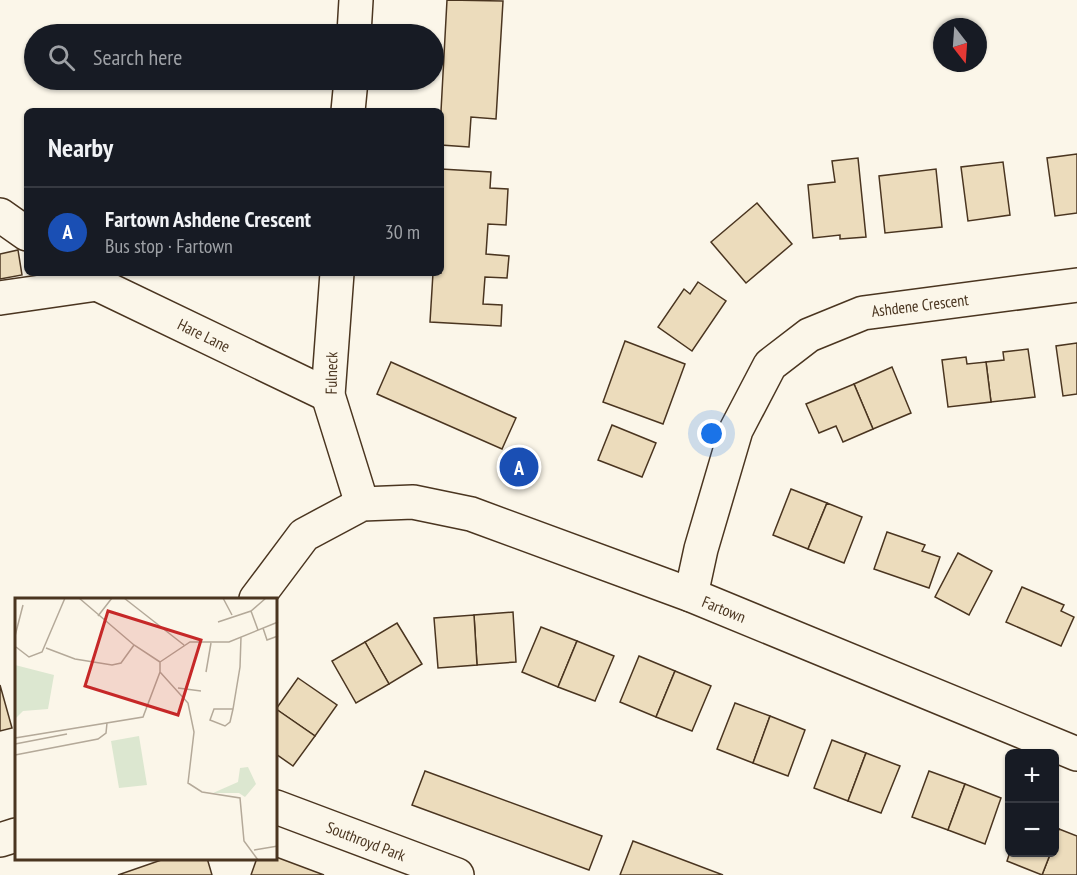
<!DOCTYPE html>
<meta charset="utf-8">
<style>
body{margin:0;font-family:"PT Sans Narrow",sans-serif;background:#20242c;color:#f1f3f6}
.controls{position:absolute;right:18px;bottom:18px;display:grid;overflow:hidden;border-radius:9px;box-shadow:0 2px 4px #0004}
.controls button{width:54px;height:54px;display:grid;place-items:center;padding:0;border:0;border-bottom:2px solid #363941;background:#171b24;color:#f1f3f6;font:30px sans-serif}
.compass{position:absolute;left:933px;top:18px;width:54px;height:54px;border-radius:50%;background:#171b24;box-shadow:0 2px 4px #0004;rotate:163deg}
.you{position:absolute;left:712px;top:434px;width:21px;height:21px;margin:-15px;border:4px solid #fff;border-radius:50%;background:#1a73e8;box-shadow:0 0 0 9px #1a73e833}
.badge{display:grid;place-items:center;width:39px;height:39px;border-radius:50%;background:#c62828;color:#fff;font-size:20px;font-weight:700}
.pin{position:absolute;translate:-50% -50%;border:3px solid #fff;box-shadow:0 2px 6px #0006}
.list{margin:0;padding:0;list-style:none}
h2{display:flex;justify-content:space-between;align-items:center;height:78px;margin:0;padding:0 24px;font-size:26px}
h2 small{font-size:20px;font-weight:400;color:#9ea1a6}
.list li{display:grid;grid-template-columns:39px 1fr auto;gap:18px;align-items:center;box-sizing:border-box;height:90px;padding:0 24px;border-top:2px solid #363941}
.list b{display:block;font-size:22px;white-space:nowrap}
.list p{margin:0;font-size:20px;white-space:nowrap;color:#9ea1a6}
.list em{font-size:20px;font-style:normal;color:#9ea1a6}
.icon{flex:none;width:33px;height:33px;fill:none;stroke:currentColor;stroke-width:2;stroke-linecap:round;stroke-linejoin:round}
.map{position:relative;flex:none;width:1077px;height:875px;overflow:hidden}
.search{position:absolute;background:#171b24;box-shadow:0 2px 4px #0004;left:24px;top:24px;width:420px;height:66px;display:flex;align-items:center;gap:15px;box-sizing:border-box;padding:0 21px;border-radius:33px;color:#9ea1a6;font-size:22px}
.panel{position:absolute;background:#171b24;box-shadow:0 2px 4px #0004;left:24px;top:108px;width:420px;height:168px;border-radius:9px}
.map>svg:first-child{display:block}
.building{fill:#ecdcbc;stroke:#4a3520;stroke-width:1.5}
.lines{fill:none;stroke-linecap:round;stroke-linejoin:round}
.street-casing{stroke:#4a3520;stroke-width:36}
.secondary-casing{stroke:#4a3520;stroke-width:36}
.street{stroke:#fbf6e9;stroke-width:33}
.secondary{stroke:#fbf6e9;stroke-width:33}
.labels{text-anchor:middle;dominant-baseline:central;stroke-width:4.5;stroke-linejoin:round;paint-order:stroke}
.street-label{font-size:16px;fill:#4a3520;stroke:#fbf6e9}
.inset-road{fill:none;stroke:#b4a999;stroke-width:1.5}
.view{fill:#c62828;fill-opacity:0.15;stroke:#c62828;stroke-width:3}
.inset-edge{fill:none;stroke:#4a3520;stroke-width:3}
</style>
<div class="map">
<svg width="1077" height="875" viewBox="0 0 1077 875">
<rect width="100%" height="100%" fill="#fbf6e9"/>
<g class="building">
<polygon points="447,0 503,1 496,119 471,117 469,147 441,145 441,111"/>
<polygon points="1077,154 1077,213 1055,216 1047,158"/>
<polygon points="858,158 866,237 840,239 840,235 813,238 808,185 835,182 832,161"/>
<polygon points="1003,162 1010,215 968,221 961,167"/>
<polygon points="441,169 491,172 490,188 508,189 506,225 488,224 486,254 509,256 507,278 485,277 483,304 502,305 501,326 430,322 433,273 441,273"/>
<polygon points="936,169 942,227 885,233 879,176"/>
<polygon points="757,203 792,244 746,283 711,242"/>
<polygon points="18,250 22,275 0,279 0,254"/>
<polygon points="698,282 726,301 692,351 658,327 684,289 690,294"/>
<polygon points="625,341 685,364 663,424 603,402"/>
<polygon points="1077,343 1077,394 1063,396 1056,346"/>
<polygon points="1028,349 1035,397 991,402 986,362 1004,360 1003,352"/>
<polygon points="966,357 967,364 986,362 991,402 948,407 942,360"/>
<polygon points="391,362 516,418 502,449 377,394"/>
<polygon points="892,367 911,413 873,429 854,384"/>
<polygon points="854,384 873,429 843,442 836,426 819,433 806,404"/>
<polygon points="612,425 656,443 642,477 598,460"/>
<polygon points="791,489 827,503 808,549 773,535"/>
<polygon points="827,503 862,517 844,563 808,549"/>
<polygon points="887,532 925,545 922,551 940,557 929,588 874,569"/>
<polygon points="958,553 992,571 969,615 935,597"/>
<polygon points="1022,587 1064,605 1061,611 1074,617 1061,646 1006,622"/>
<polygon points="513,612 516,662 477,665 474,615"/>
<polygon points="474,615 477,665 438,668 434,618"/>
<polygon points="397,623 422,664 389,684 365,642"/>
<polygon points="541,627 577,641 558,687 522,672"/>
<polygon points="577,641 614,656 595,701 558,687"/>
<polygon points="365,642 389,684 356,703 332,661"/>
<polygon points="639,656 675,671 656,717 620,702"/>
<polygon points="675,671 711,686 692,731 656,717"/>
<polygon points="298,678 337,705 315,736 276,709"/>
<polygon points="0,685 12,728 0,731"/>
<polygon points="735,703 770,716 753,763 717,749"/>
<polygon points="276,709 315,736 293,766 276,754"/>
<polygon points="770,716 805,730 788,776 753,763"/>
<polygon points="832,740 866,753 848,801 814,788"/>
<polygon points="866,753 900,766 881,813 848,801"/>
<polygon points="425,771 602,836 589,870 412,805"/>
<polygon points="929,771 965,784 948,830 912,817"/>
<polygon points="965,784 1001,798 985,844 948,830"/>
<polygon points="1054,827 1059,829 1054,842"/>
<polygon points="1059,829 1077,836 1077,875 1042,875 1051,852 1054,852 1054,842"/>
<polygon points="633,841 723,875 620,875"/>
<polygon points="1010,852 1051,852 1042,875 1007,861"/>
<polygon points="276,857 324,875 251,875 257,858"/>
<polygon points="167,858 207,858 212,875 118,875"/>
</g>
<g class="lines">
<g class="street-casing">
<g id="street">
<polyline points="354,34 356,0"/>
<polyline points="348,111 351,80"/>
<polyline points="0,215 27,234"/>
<polyline points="81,273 97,284 328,395"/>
<polyline points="337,273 328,395 362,504"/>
<polyline points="0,298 97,284"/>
<polyline points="691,595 701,549 736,430 770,365 809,335 863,313 1077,285"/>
<polyline points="276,807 457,875"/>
</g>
</g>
<g class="secondary-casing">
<g id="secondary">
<polyline points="256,599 304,535 362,504 413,502 471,514 691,595 1077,754"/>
<polyline points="0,840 16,835"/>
</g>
</g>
<use href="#street" class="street"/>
<use href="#secondary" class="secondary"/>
</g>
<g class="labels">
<g class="street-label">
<text transform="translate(920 305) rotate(-7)">Ashdene Crescent</text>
<text transform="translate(204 335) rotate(26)">Hare Lane</text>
<text transform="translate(331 373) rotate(-89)">Fulneck</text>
<text transform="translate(724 609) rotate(22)">Fartown</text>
<text transform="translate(366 841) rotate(21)">Southroyd Park</text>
</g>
</g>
<g transform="translate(15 598)">
<rect width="262" height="262" fill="#fbf6e9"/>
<path d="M0,67L39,77L33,111L8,113L0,121ZM124,138L132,187L104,190L96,143ZM233,169L241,186L230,199L224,195H198L223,184L225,170Z" fill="#dce7d0"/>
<path class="inset-road" d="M64,0L119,47L145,64M109,0L169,47M208,0L217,17M236,13L243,32M83,18L97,0M203,24L236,13L251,0M248,30L252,42L263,38M0,38L8,7M1,49L14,59L27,54L50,0M31,50L60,61L97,67L106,65L119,47M145,64L175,44H214L263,24M145,74L173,105L179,134L173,185L187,194L225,200L229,243L243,262M191,74L196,45M163,90L186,93M218,111H199L195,122L210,128L215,124L218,111L225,69L226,39M0,140L128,119L145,74V64M0,146L52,136M0,157L83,141L91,135L92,125M239,252L263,248"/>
<path class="view" d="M93,13L186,42L163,117L70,88Z"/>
<rect width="262" height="262" class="inset-edge"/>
</g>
</svg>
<div class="controls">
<button>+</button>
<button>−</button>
</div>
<svg class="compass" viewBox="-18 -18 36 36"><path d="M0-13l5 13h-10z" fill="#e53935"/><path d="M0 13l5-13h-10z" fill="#9ea1a6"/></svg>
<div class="you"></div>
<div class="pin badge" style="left:519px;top:467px;background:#1a4fb4">A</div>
<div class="search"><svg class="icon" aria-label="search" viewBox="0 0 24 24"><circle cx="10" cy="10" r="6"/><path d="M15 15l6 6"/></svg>Search here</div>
<section class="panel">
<h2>Nearby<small></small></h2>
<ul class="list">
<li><span class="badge" style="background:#1a4fb4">A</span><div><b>Fartown Ashdene Crescent</b><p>Bus stop · Fartown</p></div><em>30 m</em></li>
</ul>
</section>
</div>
